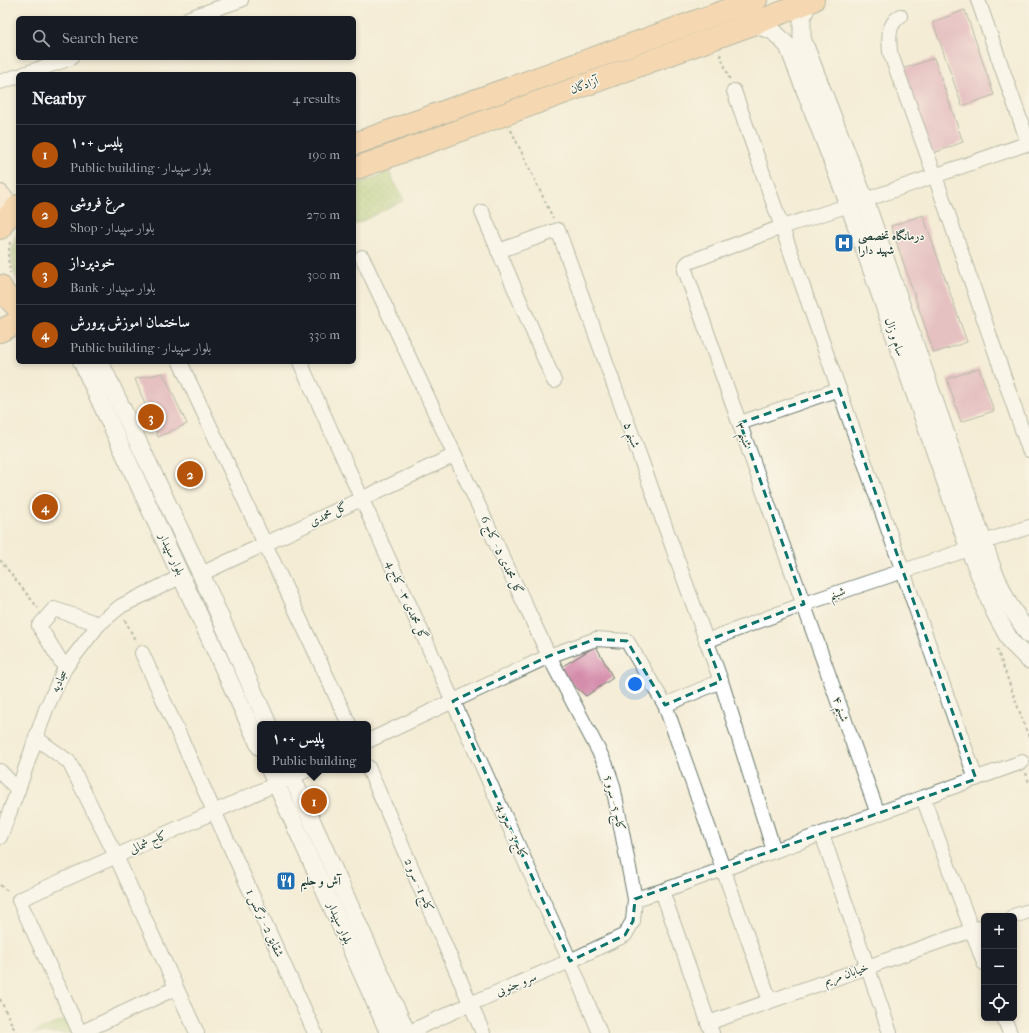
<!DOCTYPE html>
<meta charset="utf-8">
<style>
body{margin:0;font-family:"IM FELL French Canon",Amiri,serif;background:#242831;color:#f1f3f6}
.controls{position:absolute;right:12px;bottom:12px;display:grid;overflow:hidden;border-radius:6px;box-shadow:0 2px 6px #0003}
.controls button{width:36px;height:36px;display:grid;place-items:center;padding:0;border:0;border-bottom:1px solid #363941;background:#171b24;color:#f1f3f6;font:20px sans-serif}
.you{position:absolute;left:635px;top:684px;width:14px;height:14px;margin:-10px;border:3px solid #fff;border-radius:50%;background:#1a73e8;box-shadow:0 0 0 6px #1a73e833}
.badge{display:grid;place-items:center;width:26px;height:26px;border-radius:50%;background:#b45309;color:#fff;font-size:13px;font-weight:700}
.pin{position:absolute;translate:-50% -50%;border:2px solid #fff;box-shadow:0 1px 4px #0006}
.popup{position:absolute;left:257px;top:721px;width:114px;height:52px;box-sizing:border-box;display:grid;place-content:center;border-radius:6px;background:#171b24;filter:drop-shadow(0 1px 3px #0005);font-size:13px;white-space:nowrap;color:#9ea1a6}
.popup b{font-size:15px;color:#f1f3f6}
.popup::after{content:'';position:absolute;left:50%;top:100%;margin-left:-8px;border:8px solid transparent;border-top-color:#171b24}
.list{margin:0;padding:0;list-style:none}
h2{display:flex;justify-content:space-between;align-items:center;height:52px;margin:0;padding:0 16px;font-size:17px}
h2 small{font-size:13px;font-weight:400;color:#9ea1a6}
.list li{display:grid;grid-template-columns:26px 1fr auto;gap:12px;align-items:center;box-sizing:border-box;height:60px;padding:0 16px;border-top:1px solid #363941}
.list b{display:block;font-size:15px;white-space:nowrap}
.list p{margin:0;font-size:13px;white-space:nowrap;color:#9ea1a6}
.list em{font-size:13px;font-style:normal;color:#9ea1a6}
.icon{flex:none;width:22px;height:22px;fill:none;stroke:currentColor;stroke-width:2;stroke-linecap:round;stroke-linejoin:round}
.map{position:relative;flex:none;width:1029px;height:1033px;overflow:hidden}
.search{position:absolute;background:#171b24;box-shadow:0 2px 6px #0003;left:16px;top:16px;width:340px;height:44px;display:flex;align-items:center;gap:10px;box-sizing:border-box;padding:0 14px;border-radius:6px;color:#9ea1a6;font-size:15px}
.panel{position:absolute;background:#171b24;box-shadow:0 2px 6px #0003;left:16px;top:72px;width:340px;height:292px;border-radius:6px}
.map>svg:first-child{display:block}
.grass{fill:url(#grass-dots);stroke:#628050}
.park{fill:#a4c46c;stroke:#628050}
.building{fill:#d58dac}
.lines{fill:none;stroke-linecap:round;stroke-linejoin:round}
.minor-casing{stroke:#6a7a6d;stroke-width:16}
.tertiary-casing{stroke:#6a7a6d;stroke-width:19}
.secondary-casing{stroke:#6a7a6d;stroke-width:22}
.primary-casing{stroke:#6a7a6d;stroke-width:24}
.path{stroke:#6a7a6d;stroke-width:2;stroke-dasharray:3 3;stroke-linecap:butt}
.minor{stroke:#fff;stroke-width:14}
.tertiary{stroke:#fff;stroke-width:17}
.secondary{stroke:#fbe5cf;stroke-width:20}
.primary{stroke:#f5bf86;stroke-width:22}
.marked{fill:none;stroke:#0f766e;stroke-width:3;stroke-dasharray:8 5;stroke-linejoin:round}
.labels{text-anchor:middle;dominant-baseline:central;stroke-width:3;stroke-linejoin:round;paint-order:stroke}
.street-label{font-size:12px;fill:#1f3d34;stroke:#fbf7ec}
.poi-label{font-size:12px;font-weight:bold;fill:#1f3d34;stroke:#fbf7ec;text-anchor:start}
</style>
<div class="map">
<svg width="1029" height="1033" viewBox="0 0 1029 1033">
<defs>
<pattern id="grass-dots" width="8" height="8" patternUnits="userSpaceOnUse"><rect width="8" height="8" fill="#a4c46c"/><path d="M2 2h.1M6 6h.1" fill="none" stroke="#85a05a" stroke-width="1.8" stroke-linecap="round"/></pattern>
</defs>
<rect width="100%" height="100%" fill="#fbf7ec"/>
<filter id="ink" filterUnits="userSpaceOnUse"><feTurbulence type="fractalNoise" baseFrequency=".025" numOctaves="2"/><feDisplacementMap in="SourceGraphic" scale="8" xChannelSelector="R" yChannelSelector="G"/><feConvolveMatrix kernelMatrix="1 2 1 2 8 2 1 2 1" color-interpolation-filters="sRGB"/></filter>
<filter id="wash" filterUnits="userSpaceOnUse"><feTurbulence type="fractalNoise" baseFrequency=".012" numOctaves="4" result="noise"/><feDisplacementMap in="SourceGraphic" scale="16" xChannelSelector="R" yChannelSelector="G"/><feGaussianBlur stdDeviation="0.9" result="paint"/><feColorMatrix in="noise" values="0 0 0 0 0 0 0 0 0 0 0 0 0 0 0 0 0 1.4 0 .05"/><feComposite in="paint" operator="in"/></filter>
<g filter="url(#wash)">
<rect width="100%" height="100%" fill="#f4ecd6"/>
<g class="grass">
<polygon points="389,172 404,200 354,225 354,185"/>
<path d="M18,233L17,276L18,281C10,265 9,249 18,233Z"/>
</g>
<polygon class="park" points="67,1019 73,1033 32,1033"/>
<g id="blocks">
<g class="building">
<polygon points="965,10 994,95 962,106 933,22"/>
<polygon points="934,58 963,142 931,154 902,69"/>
<polygon points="923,215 967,342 934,353 891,226"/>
<polygon points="979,368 994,411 961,422 947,379"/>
<polygon points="163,373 187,424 158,437 135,379"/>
<polygon points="596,646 613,678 586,696 556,670"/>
</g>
</g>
</g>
<g filter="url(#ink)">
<use href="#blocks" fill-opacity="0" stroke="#6a7a6d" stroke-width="1"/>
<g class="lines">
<g class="minor-casing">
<g id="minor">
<polyline points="978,0 1029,145"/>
<path d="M900,16C887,26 889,37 890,52L935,176L1029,450"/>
<polyline points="189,18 241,0"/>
<polyline points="24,74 71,58"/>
<polyline points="0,82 18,76"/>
<polyline points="734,91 976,779"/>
<polyline points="482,212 554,381"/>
<polyline points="498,251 558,230 721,681 774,851"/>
<polyline points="362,257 549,656 606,765 613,786 635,899 633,921 625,935 570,961 470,1004 407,1033"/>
<polyline points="180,362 349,724"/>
<polyline points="300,362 570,961 600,1033"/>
<polyline points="740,423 839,389"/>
<polyline points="984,542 1029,527"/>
<polyline points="201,574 455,455"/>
<polyline points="706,641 804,604 969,549"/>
<polyline points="142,653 315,1033"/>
<polyline points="65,668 39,626 54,609 99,624"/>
<polyline points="665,705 721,681"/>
<polyline points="36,738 69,762 116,856 197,1033"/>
<polyline points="368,741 549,656 596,639 627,641 665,705 770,1001"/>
<polyline points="368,767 483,1033"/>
<polyline points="0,771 18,790"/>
<polyline points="923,798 984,963"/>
<polyline points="878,814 685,270 686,265 689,262 782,227 865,200 1029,143"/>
<polyline points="822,834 890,1033"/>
<polyline points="0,837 18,790 46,709 65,668 99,624 121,606 182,576"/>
<polyline points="662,891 712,1033"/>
<polyline points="635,899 662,891 1022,762"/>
<polyline points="1014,916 1029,911"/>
<polyline points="1004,1018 1010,1033"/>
<polyline points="708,1023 984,926"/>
<polyline points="80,1033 19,900 307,770"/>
<polyline points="80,1033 176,988"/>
</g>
</g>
<g class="tertiary-casing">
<g id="tertiary">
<polyline points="809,1 802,18 802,38 865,200 993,570 1008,603 1029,635"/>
<polyline points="753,24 773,31 788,46 849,205 969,549 995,613 1011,642 1029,660"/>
<polyline points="82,362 260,747"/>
<polyline points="100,362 201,574 268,724"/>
<polyline points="270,770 389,1033"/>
<polyline points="289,770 407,1033"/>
</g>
</g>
<g class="secondary-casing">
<polyline id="secondary" points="0,195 12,211"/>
</g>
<g class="primary-casing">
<g id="primary">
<polyline points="354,144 756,0"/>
<polyline points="354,169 753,24 813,0"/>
<polyline points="0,228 4,221 18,206"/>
<polyline points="0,286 4,293 18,308"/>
<polyline points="0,331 18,322"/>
</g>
</g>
<g class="path">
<polyline points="720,54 730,80"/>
<polyline points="511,130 553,218"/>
<polyline points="10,242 8,257 10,273"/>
<polyline points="0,560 38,608"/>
<polyline points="125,620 136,642"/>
<polyline points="997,649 1029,738"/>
<polyline points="1026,773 1029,783"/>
<polyline points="0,885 9,892"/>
<polyline points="0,999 16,1033"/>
</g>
<use href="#minor" class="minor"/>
<use href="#tertiary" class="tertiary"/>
<use href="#secondary" class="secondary"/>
<use href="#primary" class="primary"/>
</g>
</g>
<path d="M0 0H1029V1033H0ZM839,389L976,779L635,899L633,921L625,935L570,961L453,701L549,656L596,639L627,641L665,705L721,681L706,641L804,604L740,423Z" fill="#f4ecd6" fill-opacity=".55" fill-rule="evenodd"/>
<path class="marked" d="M839,389L976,779L635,899L633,921L625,935L570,961L453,701L549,656L596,639L627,641L665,705L721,681L706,641L804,604L740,423Z"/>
<defs>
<g id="hospital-square" transform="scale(1)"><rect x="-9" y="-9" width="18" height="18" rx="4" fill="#1f6fb2" stroke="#fbf7ec"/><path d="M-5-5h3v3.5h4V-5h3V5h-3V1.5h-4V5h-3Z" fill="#fff"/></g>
<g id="restaurant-square" transform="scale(1)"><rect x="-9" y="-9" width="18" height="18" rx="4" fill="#1f6fb2" stroke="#fbf7ec"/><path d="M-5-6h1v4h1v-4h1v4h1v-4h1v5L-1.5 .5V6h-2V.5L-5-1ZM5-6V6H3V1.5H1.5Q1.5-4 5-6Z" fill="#fff"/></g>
</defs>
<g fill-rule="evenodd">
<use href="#hospital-square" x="844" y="243"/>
<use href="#restaurant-square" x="286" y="881"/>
</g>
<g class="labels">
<g class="street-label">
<text transform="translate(584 85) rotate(-20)">آزادگان</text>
<text transform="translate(895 337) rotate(71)">سام و زال</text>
<text transform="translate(632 435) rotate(70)">شبنم ۵</text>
<text transform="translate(744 435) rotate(70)">شبنم ۳</text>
<text transform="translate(328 514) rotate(-25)">گل محمدی</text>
<text transform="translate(172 554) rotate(65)">بلوار سپیدار</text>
<text transform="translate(502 555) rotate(65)">گل محمدی ۵ - کاج 6</text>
<text transform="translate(837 593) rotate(-19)">شبنم</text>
<text transform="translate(407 600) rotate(66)">گل محمدی ۳ - کاج 4</text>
<text transform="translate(59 681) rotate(-64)">سجادیه</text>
<text transform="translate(841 709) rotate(71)">شبنم ۴</text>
<text transform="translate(615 803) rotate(77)">کاج 5 - سرو 5</text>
<text transform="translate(512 831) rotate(66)">کاج 3 - سرو 4</text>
<text transform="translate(148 842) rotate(-24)">کاج شمالی</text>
<text transform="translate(419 885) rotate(67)">کاج 1 - سرو 2</text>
<text transform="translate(265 923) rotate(65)">شقایق 2 - نرگس 1</text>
<text transform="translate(340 923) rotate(66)">بلوار سپیدار</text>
<text transform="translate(846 974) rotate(-19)">خیابان مریم</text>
<text transform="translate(516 984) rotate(-23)">سرو جنوبی</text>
</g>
<g class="poi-label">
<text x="858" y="236">درمانگاه تخصصى<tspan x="858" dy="14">شهید دارا</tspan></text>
<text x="300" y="881">آش و حلیم</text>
</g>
</g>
</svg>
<div class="controls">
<button>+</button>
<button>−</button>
<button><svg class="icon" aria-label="locate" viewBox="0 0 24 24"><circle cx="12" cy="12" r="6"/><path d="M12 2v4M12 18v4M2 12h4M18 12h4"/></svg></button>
</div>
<div class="you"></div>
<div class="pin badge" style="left:314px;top:801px">1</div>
<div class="popup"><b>پلیس +۱۰</b>Public building</div>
<div class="pin badge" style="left:190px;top:474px">2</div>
<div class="pin badge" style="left:151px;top:417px">3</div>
<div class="pin badge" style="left:45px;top:507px">4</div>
<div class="search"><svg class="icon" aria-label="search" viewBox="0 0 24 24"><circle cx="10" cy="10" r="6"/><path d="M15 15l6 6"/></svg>Search here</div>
<section class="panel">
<h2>Nearby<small>4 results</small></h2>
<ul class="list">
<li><span class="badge">1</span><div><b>پلیس +۱۰</b><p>Public building · بلوار سپیدار</p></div><em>190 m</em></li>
<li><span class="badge">2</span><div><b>مرغ فروشی</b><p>Shop · بلوار سپیدار</p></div><em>270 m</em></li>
<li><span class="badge">3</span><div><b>خودپرداز</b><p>Bank · بلوار سپیدار</p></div><em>300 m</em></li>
<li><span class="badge">4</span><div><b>ساختمان اموزش پرورش</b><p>Public building · بلوار سپیدار</p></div><em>330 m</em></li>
</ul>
</section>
</div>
